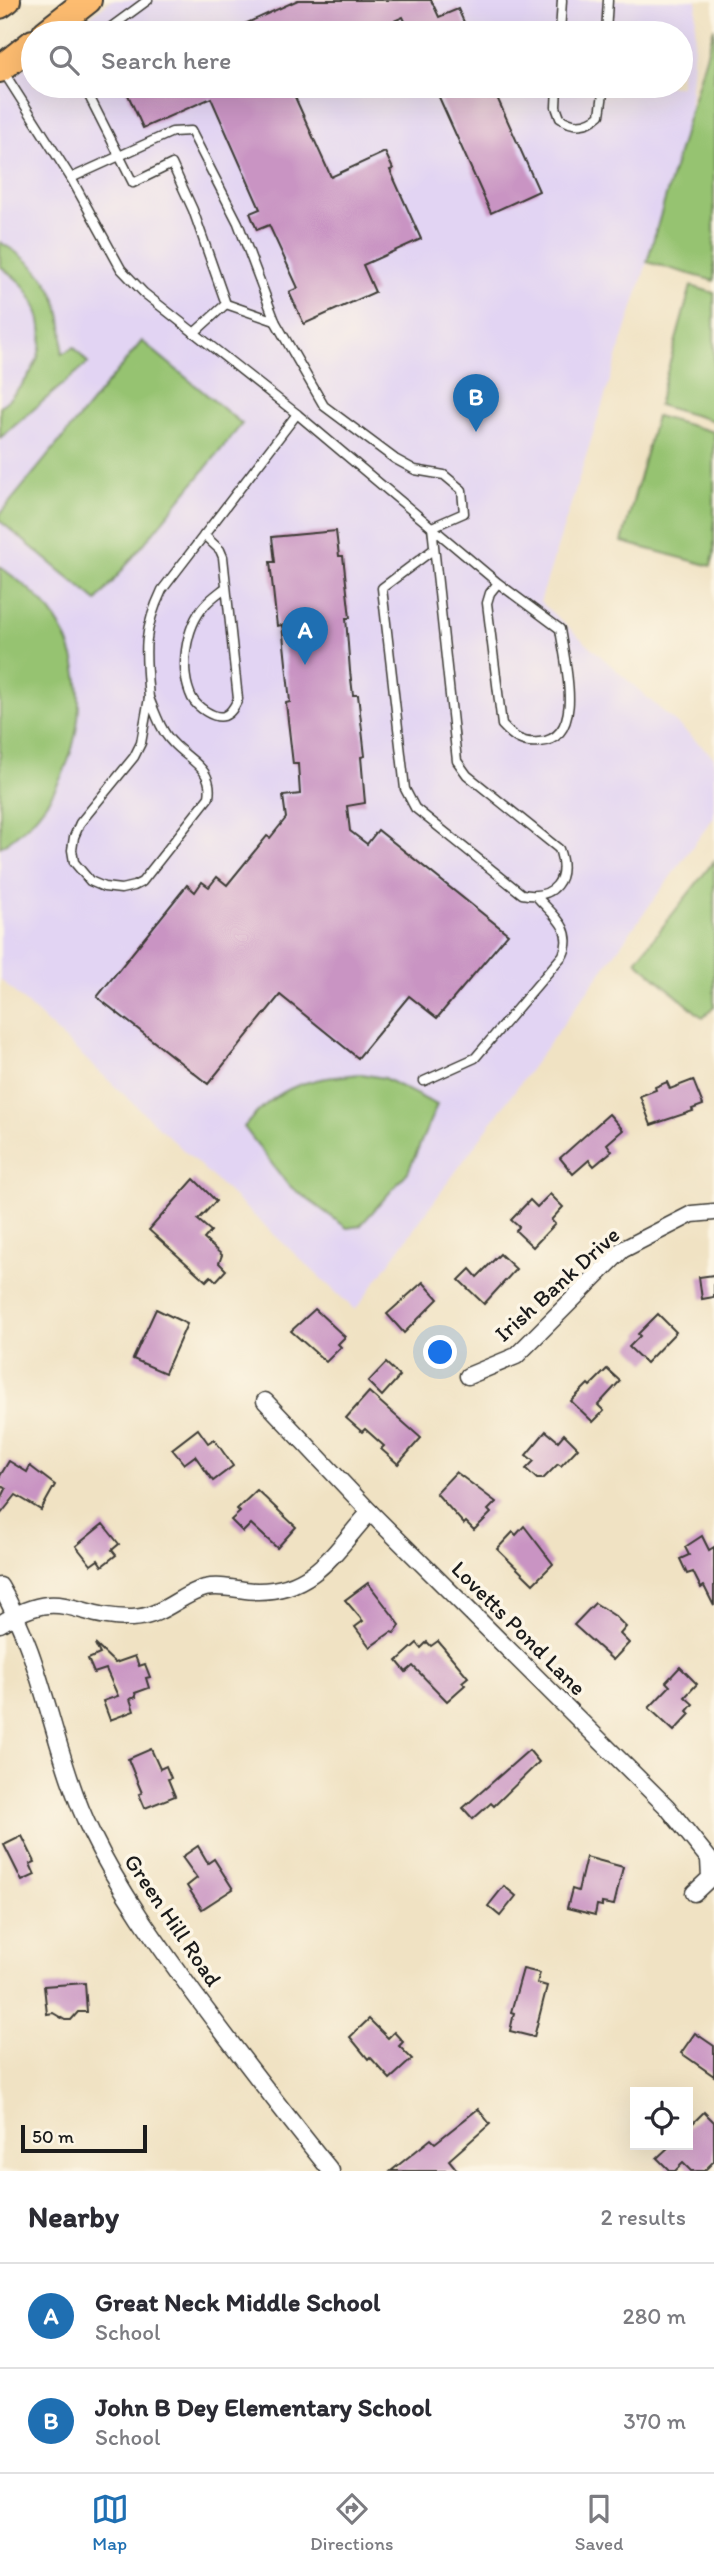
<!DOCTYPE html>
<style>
body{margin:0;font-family:Itim,sans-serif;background:#f7f7f7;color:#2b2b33}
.controls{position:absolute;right:21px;bottom:21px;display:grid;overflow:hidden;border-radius:0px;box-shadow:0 7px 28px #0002}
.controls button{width:63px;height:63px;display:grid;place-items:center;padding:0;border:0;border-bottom:2px solid #e1e1e2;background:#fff;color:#2b2b33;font:35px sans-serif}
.scale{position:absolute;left:21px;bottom:18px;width:126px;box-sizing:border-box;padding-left:7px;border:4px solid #1c1c1c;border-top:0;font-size:19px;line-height:24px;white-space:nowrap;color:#1c1c1c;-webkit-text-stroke:5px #fcf5e5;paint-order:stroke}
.you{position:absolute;left:441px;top:1353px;width:24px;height:24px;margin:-18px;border:5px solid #fff;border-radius:50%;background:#1a73e8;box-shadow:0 0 0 10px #1a73e833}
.badge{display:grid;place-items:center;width:46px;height:46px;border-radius:50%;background:#1f6fb2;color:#fff;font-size:23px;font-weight:700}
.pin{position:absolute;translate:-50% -58px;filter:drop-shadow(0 2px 4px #0008)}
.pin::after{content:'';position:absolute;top:37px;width:24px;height:21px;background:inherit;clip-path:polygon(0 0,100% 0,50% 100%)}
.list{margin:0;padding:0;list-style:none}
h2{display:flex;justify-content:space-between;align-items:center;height:91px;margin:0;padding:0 28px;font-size:30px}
h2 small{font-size:23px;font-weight:400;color:#7c7c81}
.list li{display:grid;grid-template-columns:46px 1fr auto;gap:21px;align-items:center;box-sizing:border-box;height:105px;padding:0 28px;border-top:2px solid #e1e1e2}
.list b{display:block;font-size:26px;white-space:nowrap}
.list p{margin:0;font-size:23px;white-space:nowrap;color:#7c7c81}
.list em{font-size:23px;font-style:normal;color:#7c7c81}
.icon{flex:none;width:38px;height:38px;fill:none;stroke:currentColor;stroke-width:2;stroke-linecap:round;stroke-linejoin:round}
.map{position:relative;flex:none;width:714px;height:2171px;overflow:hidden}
.search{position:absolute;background:#fff;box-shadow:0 7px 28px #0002;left:21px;right:21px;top:21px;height:77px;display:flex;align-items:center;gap:18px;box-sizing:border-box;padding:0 24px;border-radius:38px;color:#7c7c81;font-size:26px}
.sheet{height:301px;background:#fff}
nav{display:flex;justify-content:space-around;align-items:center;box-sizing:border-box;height:98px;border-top:2px solid #e1e1e2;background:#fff;font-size:19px;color:#7c7c81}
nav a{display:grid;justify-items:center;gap:4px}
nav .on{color:#1f6fb2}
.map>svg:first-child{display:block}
.built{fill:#e2d4f3}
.green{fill:#96c371;stroke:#597046;stroke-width:2}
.building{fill:#c994c3}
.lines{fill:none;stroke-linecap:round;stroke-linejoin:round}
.lane-casing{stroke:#3c3a35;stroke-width:11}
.street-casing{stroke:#3c3a35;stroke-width:19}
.primary-casing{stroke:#3c3a35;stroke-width:30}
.lane{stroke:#fff;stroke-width:8}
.street{stroke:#fff;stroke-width:16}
.primary{stroke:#fdbc6f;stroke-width:26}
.labels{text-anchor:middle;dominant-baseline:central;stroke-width:7;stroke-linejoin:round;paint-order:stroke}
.street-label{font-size:23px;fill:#1c1c1c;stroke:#fcf5e5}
</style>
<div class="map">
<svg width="714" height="2171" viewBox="0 0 714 2171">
<rect width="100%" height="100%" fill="#fcf5e5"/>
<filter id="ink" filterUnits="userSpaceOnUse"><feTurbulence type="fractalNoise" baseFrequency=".0143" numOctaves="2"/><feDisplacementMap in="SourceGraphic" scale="14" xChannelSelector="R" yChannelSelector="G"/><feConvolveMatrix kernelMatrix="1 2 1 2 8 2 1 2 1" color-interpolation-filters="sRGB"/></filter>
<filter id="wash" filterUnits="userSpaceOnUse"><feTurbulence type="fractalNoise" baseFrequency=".00686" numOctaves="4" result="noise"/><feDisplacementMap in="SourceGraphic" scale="28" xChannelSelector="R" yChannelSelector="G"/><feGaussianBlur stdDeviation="1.57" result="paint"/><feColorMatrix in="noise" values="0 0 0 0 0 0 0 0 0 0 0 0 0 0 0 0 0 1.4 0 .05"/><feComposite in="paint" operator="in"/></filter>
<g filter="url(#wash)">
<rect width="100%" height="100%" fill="#f0e2c3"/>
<polygon class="built" points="111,0 697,0 688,133 540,602 714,757 714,817 355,1310 0,979 0,87 33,61 33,86 681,86 681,33 69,33"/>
<g class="green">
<polygon points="714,28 714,281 647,262"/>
<path d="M0,242C46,268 67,300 62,354L74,347L88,363L0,438V407C39,374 57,334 25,288C19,279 8,273 0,266Z"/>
<polygon points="691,286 714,293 714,421 658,405"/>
<polygon points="142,341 242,424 97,601 0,521 0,514"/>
<polygon points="656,416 714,432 714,554 711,566 622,542"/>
<path d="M0,567C16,578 32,590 45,605C108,678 78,799 0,847Z"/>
<polygon points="714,861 714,1007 703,1018 636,961"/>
<path d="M361,1074L384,1078L437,1105L408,1172L360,1226L347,1228L288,1185L244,1127C279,1084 308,1079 361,1074Z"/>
</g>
<g id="blocks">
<g class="building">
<polygon points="298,0 431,0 439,17 458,9 469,33 411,33 403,17 376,29 378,33 225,33"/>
<polygon points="124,86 290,86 331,177 385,152 393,169 390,170 421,239 363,265 375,292 304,324 289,292 298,288 269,225 257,230 250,213 260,209 211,98 143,128"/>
<polygon points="434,86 492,86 539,191 491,213"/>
<polygon points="336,531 339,556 343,556 350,618 346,618 350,671 353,695 358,695 365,756 361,757 365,803 347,806 350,831 367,844 378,830 508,934 437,1018 409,996 358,1058 280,995 208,1084 97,997 187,885 195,892 202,882 209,887 217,877 227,885 267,836 270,838 286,818 283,796 300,794 298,764 293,764 286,703 290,702 282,625 277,626 270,562 275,562 272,537"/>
<polygon points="693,1080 703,1105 692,1109 693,1111 651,1125 640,1096 656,1090 655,1087 667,1082 670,1089"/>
<polygon points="609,1114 623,1130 607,1144 612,1151 594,1166 589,1160 573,1174 560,1158"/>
<polygon points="194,1179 216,1201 198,1220 211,1231 204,1239 222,1255 219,1263 226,1270 216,1281 211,1276 206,1281 149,1230"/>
<polygon points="550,1194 563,1207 551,1220 555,1224 533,1247 516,1231 519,1227 511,1220 530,1200 537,1207"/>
<polygon points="500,1254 516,1269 484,1304 459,1280 470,1269 477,1277"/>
<polygon points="714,1275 714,1297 702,1299 699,1277"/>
<polygon points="423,1282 438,1299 404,1333 387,1314"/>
<polygon points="156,1309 187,1324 165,1373 133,1359"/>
<polygon points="315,1309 345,1337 338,1344 341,1347 326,1362 291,1331"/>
<polygon points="658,1314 676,1332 646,1363 629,1347 640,1336 638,1334"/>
<polygon points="386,1363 400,1376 382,1396 368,1382"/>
<polygon points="607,1369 620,1381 598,1405 604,1411 593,1422 571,1401 588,1384 590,1386"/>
<polygon points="369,1392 421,1438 398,1464 381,1449 384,1446 365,1429 362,1432 346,1418"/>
<polygon points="198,1429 208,1443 214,1439 233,1466 213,1481 195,1456 184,1464 172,1449"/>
<polygon points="546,1431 558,1441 564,1434 578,1448 561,1466 558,1464 543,1479 537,1479 526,1469 534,1461 526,1455"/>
<polygon points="9,1461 27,1472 30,1466 55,1485 41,1510 16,1495 0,1515 0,1501 6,1489 0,1485 0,1476"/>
<polygon points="456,1472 496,1502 488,1510 491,1513 474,1530 466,1522 464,1524 436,1493"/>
<polygon points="257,1490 296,1527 277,1548 251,1524 243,1532 231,1520 240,1512 237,1509"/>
<polygon points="103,1524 119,1544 112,1550 116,1555 102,1566 98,1560 91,1565 76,1546"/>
<polygon points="524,1526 553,1564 533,1584 497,1549 513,1532 516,1535"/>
<polygon points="702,1536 709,1550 714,1547 714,1606 704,1586 701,1588 693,1572 687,1574 680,1559 689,1555 685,1547"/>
<polygon points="368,1583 400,1625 394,1633 391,1632 370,1647 355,1627 363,1621 345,1600"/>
<polygon points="595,1603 615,1616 626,1627 620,1634 629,1643 613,1660 574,1625"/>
<polygon points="438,1641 468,1677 462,1682 465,1685 447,1701 413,1666 406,1672 397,1661 417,1643 421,1648 427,1642 431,1646"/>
<polygon points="95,1644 115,1663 135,1656 139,1666 145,1664 150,1677 146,1678 149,1688 135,1693 136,1697 130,1699 134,1711 110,1720 103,1701 118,1696 106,1669 94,1673 88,1659 100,1654"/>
<polygon points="680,1667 697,1684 685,1697 693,1704 687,1711 690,1714 674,1731 649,1708 670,1686 666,1682"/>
<polygon points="151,1749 160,1769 166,1766 171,1778 168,1779 175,1796 145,1808 139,1794 142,1793 128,1759"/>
<polygon points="529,1750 539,1762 494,1806 491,1803 473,1819 463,1808"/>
<polygon points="22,1836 35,1862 30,1864 35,1875 22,1881 4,1845"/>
<polygon points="198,1846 208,1863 214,1859 233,1889 202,1909 187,1886 197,1878 182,1857"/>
<polygon points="586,1857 623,1867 614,1905 602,1903 602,1906 597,1905 595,1915 567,1908 572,1889 578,1891"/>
<polygon points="504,1886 516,1896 500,1916 488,1906"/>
<polygon points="523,1969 540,1973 537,1983 547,1986 534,2037 510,2031 514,2013 511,2012"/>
<polygon points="85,1983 87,2012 78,2012 71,2020 65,2020 53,2013 47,2014 44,1986"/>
<polygon points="369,2019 388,2038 394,2032 403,2042 399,2046 412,2059 390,2079 370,2057 368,2059 350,2037"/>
<polygon points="695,2033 714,2046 714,2076 681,2053"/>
<polygon points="478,2109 490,2124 449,2160 458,2171 391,2171 431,2139 435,2143"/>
<polygon points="704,2112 714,2122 714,2161 704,2171 691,2171 683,2163 675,2171 670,2171 657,2158 671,2145 688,2145 688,2128"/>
</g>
</g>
</g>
<g filter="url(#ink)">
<use href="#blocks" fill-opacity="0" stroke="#3c3a35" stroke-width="2"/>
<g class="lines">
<g class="lane-casing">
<g id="lane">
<polyline points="103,33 148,0"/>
<polyline points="560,33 562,0"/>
<polyline points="606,33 608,0"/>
<path d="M3,71L71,178L121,269L144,293L297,414L498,583L560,629C564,659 587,739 539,742C522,744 513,737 502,725L487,603L490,593L498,583"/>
<polyline points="84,86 133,183 172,164 193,210 226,304 194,333"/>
<path d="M557,86L556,107L560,118C574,128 588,126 600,115L604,86"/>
<path d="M71,178L172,132L191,131L238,223L275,321L324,406L395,459L415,470L444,475L462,490L464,513L432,527L457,761L467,775L559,849C570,880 554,900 522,894L415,808L405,789L382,588L434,549"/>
<polyline points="226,304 275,321"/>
<path d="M204,535L220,550L223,557L238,699C235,705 232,713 224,716C214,719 197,707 192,698C179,671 185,627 205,605C211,598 220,592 226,587"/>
<path d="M149,698C155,712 161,731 172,742C188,760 214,768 209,797L142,882L134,886L121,889L104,887L90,881L74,862L72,850L74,837L80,823L134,757L141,743Z"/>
<path d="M149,698C145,653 142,632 162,590L297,414"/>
<path d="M424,1081L475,1058L563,955C575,929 553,915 537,897"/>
</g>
</g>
<g class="street-casing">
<g id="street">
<polyline points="468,1376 516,1356 622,1250 692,1214 714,1212"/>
<polyline points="265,1401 370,1512 667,1807 709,1859 710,1878 694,1893"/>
<path d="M0,1586C45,1662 53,1755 92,1834C120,1892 157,1943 195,1995C239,2054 284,2113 331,2171"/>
<path d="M0,1624C63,1584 73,1619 132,1618C163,1617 179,1595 205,1588C223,1584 240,1591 258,1591C315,1591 336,1549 370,1512"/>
</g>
</g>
<g class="primary-casing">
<g id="primary">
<polyline points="0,5 7,0"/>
<polyline points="46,33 88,0"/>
<polyline points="0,69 33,43"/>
</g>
</g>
<use href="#lane" class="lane"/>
<use href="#street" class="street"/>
<use href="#primary" class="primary"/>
</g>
</g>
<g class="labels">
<g class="street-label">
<text transform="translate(557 1284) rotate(-42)">Irish Bank Drive</text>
<text transform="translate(519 1628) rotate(45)">Lovetts Pond Lane</text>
<text transform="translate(173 1920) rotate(56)">Green Hill Road</text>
</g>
</g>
</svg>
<div class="controls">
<button><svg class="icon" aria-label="locate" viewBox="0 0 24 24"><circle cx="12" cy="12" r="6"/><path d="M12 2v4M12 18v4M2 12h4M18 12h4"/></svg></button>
</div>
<div class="scale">50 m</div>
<div class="you"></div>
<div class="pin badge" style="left:305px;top:665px">A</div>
<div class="pin badge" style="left:476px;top:432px">B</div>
<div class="search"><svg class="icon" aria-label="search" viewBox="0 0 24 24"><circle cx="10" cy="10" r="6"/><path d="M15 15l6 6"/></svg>Search here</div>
</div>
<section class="sheet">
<h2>Nearby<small>2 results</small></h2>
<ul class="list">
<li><span class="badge">A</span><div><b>Great Neck Middle School</b><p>School</p></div><em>280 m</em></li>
<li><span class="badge">B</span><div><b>John B Dey Elementary School</b><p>School</p></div><em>370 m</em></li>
</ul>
</section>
<nav>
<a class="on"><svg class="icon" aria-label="map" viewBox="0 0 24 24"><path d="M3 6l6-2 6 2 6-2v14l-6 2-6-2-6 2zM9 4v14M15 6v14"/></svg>Map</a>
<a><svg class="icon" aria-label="directions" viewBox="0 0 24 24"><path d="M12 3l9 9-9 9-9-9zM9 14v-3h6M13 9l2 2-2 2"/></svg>Directions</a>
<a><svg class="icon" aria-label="saved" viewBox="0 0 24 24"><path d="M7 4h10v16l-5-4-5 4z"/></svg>Saved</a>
</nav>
